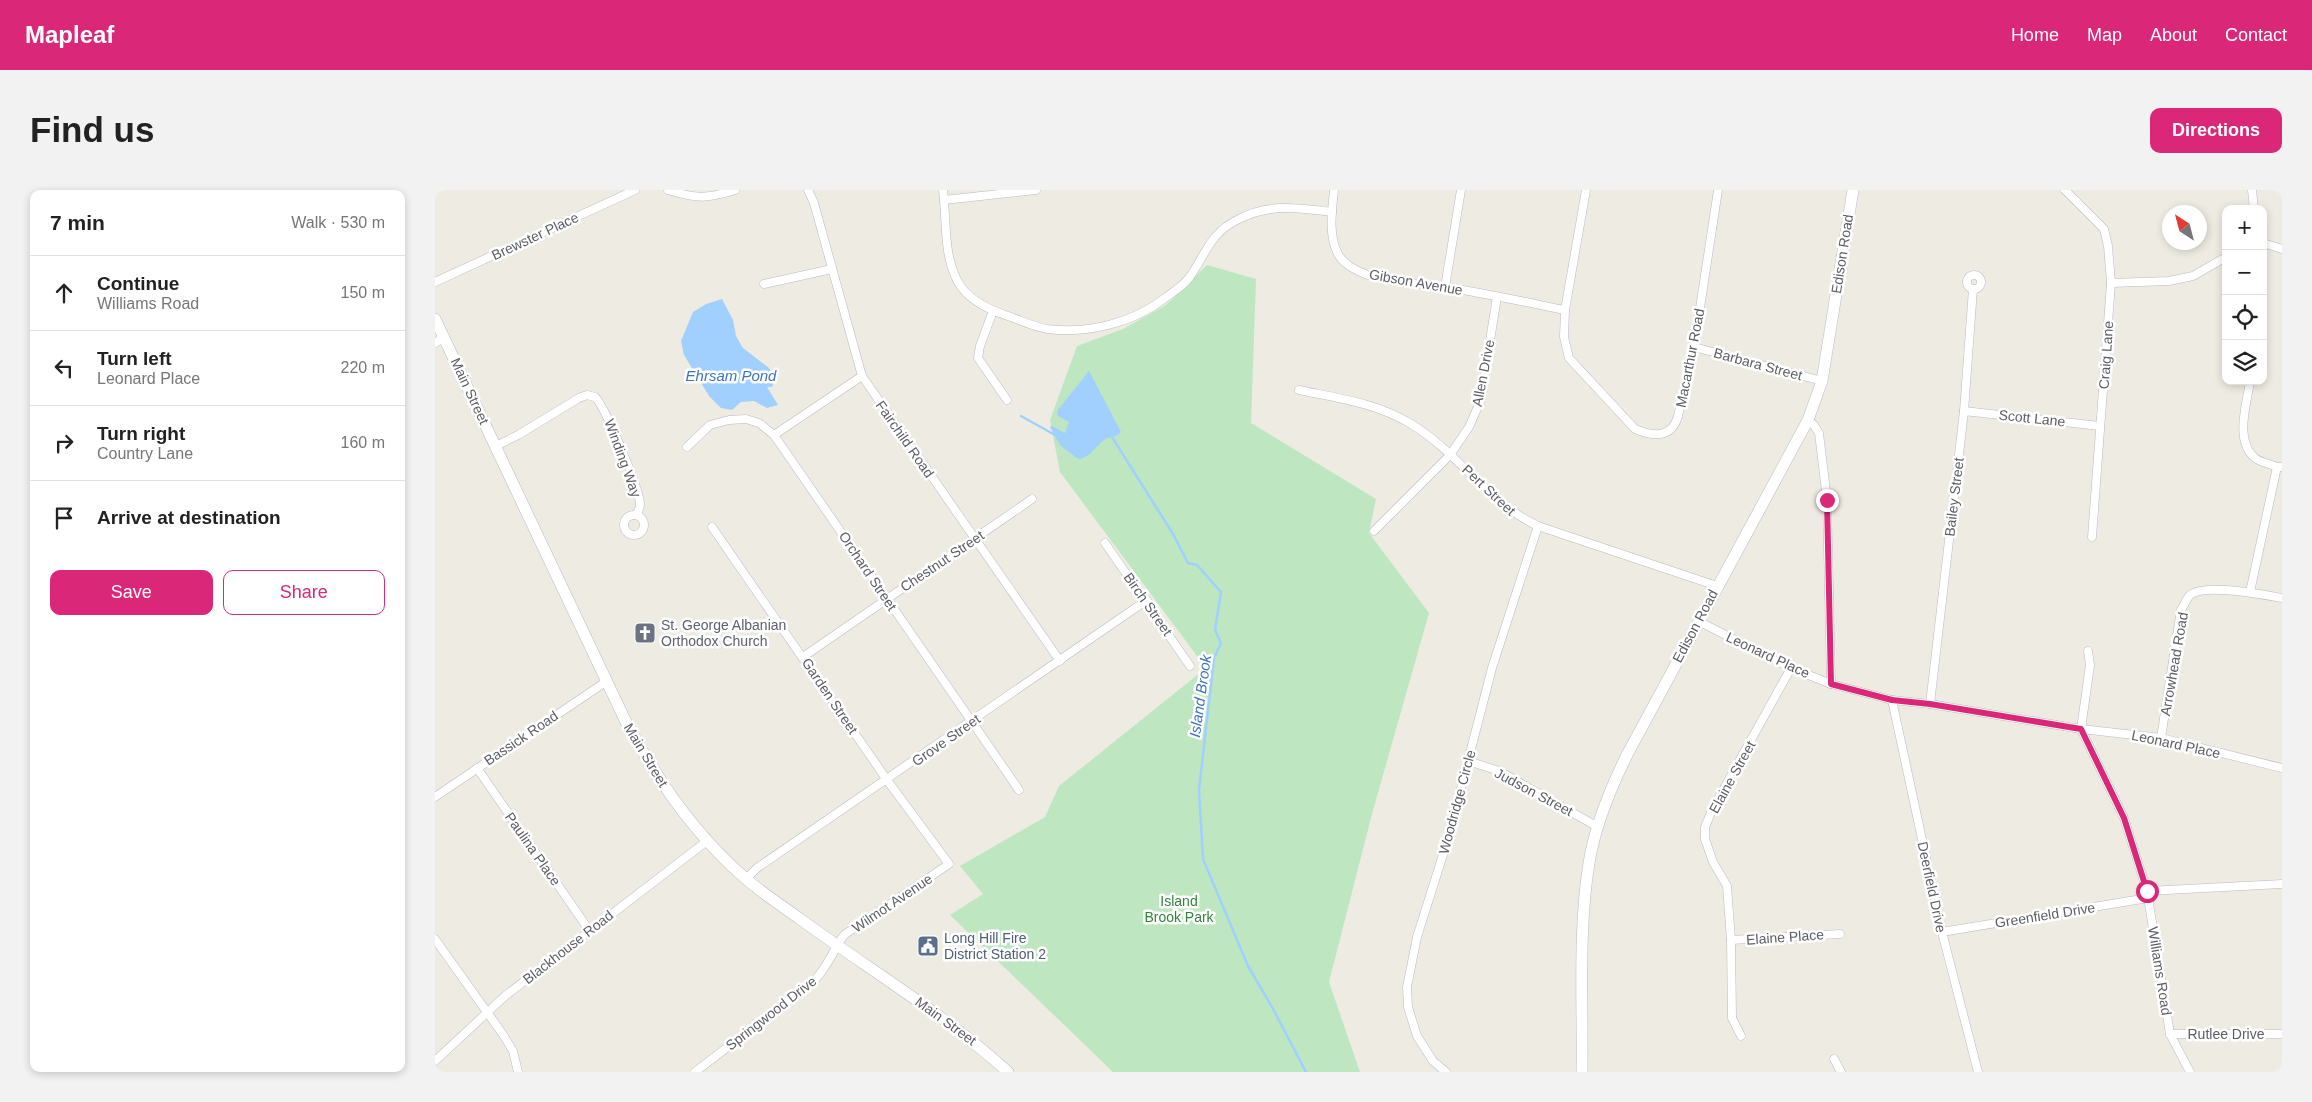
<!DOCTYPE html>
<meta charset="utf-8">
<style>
body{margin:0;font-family:Arial,sans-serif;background:#f2f2f2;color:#222}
.controls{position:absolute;right:15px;top:15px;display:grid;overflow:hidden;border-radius:10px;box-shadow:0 2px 8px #0003}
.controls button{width:45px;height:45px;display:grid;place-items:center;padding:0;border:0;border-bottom:1px solid #e0e0e0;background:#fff;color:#222;font:25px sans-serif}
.compass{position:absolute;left:1727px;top:15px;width:45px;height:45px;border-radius:50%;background:#fff;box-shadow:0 2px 8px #0003;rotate:324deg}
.stop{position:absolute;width:15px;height:15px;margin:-11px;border:4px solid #db2777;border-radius:50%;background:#fff}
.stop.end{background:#db2777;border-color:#fff;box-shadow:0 1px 5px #0008}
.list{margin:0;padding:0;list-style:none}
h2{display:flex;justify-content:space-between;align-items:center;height:65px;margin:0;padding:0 20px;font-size:21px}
h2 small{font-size:16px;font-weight:400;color:#767676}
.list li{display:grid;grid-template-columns:32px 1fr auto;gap:15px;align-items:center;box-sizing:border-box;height:75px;padding:0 20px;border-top:1px solid #e0e0e0}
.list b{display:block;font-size:19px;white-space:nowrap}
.list p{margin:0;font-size:16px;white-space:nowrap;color:#767676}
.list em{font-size:16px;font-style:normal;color:#767676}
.actions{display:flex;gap:10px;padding:15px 20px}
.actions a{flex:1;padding:11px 0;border:1px solid #db2777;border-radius:10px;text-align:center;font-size:18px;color:#db2777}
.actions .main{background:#db2777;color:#fff}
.icon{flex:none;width:28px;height:28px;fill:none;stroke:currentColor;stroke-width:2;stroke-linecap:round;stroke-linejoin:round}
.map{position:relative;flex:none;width:1847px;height:882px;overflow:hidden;border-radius:10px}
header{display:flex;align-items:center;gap:30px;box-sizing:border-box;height:70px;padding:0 25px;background:#db2777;color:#fff}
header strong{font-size:24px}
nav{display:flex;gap:28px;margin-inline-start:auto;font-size:18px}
.intro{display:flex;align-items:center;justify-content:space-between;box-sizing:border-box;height:120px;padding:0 30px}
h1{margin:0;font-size:35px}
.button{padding:12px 22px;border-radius:10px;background:#db2777;color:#fff;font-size:18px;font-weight:700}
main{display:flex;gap:30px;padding:0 30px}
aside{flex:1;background:#fff;border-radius:10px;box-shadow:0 2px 8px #0003}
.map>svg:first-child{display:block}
.green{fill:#bee6c1}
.water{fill:#a1d0ff}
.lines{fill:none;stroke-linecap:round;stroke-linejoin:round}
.stream{stroke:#a1d0ff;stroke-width:2.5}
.street-casing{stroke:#b8babf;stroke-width:9}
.secondary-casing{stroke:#b8bbc1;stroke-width:12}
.street{stroke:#fff;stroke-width:8}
.secondary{stroke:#fff;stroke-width:11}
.route{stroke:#db2777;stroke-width:6}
.labels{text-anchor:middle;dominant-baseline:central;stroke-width:5;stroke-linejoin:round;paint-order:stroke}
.street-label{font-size:14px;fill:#5b5e64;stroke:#fff}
.worship-label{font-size:14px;fill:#5b616d;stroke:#fff;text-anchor:start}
.park-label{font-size:14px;fill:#32843c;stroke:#fff}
.service-label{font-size:14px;fill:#4e5e75;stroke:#fff;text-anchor:start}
.water-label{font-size:15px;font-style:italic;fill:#3e73bd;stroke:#fff}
</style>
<header>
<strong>Mapleaf</strong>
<nav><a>Home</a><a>Map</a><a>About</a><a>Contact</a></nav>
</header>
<div class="intro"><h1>Find us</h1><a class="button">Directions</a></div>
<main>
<aside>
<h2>7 min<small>Walk · 530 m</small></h2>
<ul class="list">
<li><svg class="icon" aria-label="ahead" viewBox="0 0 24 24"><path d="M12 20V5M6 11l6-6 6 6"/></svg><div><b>Continue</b><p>Williams Road</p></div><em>150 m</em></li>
<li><svg class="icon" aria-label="left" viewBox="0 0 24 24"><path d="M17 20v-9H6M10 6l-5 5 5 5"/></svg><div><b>Turn left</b><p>Leonard Place</p></div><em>220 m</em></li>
<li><svg class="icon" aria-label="right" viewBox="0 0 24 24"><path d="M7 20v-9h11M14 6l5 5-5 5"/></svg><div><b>Turn right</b><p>Country Lane</p></div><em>160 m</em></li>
<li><svg class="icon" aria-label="arrive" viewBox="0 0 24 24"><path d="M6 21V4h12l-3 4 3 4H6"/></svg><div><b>Arrive at destination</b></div></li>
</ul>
<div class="actions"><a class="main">Save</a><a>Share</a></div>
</aside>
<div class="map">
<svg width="1847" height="882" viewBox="0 0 1847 882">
<rect width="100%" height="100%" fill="#eeece2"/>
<polygon class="green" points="772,75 821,89 816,233 941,309 934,343 994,423 937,624 894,792 925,882 678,882 515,725 548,704 525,676 610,627 624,596 771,478 625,282 615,230 642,156 688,139 731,115"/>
<g class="water">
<polygon points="287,109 298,130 301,146 308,158 334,178 340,189 337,197 332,197 343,215 332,218 319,211 306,212 297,220 286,218 274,206 249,165 246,151 258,122 271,114"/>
<path d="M654,181L686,242C680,249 675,245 669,250C660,257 655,268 643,269L625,255L615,237L617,236L630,243L634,232L623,226L622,221Z"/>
</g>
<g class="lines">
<g class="stream">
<polyline points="586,226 620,245"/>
<polyline points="677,247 738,344 753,373 762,375 786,402 780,440 786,453 779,468 764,600 768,669 813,776 837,817 871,882"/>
</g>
<g class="street-casing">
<g id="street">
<path d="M233,0C262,9 271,9 300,0"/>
<polyline points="373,0 379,13 427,186 625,471"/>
<path d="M508,0C512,32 508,64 523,92C533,110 555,120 573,126C585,130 599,137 612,139C653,144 698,133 730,108C738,102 748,96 754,88C771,65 774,43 804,29C835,13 863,18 897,22"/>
<path d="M899,0C897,20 893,45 903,64C908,74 920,80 930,84C955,92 983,93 1009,97C1049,103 1090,112 1130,120"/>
<path d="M1151,0L1130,120L1129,147L1134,168L1200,239C1219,247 1237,248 1243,226L1259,157L1283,0"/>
<polyline points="1630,0 1669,39 1673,56 1676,93 1657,347"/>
<polyline points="1817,0 1819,19"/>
<polyline points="509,10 601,0"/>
<polyline points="1828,53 1847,59"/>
<circle cx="1539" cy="92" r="7"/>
<polyline points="0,92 200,0"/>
<polyline points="1676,93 1734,91 1758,86 1791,67"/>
<polyline points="329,94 397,79"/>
<polyline points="1010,97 1026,0"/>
<polyline points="558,121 545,156 543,168 572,210"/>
<polyline points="0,153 10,147"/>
<polyline points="1259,157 1387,191"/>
<path d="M1815,191C1812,213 1799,251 1820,268C1825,272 1835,274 1842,277"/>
<path d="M864,200C902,208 942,213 976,234C1023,262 1053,313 1103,336L1282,396"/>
<polyline points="1529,221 1665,236"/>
<polyline points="1373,230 1378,234 1384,243 1392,310 1396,494"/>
<polyline points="339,245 427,186"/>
<path d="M61,256L83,245L144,208L152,205L160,207C171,218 204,298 205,314C205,317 203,322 201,325"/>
<polyline points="252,257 275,235 294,230 311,229 324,233 339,245 584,600"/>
<circle cx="199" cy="335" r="10"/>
<polyline points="939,341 1015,265 1034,237 1045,212 1062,107"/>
<polyline points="670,353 755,476"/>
<polyline points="1815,402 1842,277 1847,277"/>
<polyline points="1263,431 1356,478 1396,494 1457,510 1495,514 1646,539 1726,548 1847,578"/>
<polyline points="1653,461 1655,475 1646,539 1689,628 1712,701 1735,844 1755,882"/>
<polyline points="368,467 597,309"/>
<polyline points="1457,510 1507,742 1543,882"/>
<polyline points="1495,514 1529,221 1538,99"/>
<path d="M1726,548L1746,420C1749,416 1751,410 1754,406C1767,392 1829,405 1847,408"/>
<polyline points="1033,571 1064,581 1163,637"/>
<polyline points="42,578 154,740"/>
<polyline points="0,607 172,491"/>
<polyline points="311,689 322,678 712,410"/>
<polyline points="1712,701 1847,694"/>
<polyline points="1507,742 1713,708"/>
<polyline points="0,749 69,846 78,861 83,882"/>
<polyline points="1296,750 1405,744"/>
<polyline points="1735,844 1847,844"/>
<polyline points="1306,846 1297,828 1296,750 1292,696 1278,672 1270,649 1270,637 1277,620 1356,478"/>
<polyline points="1399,869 1406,882"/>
<polyline points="0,871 70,806 272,651"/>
<path d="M260,882L379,791C394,775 397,762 409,745L514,674L452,590L277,337"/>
<polyline points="1011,882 998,871 982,846 973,817 972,797 982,747 1012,652 1057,478 1103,336"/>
</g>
</g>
<g class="secondary-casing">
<g id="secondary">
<path d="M0,129L191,532C222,590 260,645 310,688C327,703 347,716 365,729C435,780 509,824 573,882"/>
<path d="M1147,882C1148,814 1143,740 1154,673C1160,635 1176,597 1193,563L1373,230L1387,191L1418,0"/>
</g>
</g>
<use href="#street" class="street"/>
<use href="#secondary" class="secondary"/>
</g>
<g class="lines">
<polyline class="route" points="1392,310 1396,494 1457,510 1495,514 1646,539 1689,628 1712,701"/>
</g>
<defs>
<g id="church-square" transform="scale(1.125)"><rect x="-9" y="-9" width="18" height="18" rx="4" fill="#6b7280" stroke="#fff"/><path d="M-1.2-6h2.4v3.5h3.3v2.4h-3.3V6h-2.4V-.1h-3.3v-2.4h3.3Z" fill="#fff"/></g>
<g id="civic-square" transform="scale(1.125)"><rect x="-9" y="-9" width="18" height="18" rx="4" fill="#5c6f8a" stroke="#fff"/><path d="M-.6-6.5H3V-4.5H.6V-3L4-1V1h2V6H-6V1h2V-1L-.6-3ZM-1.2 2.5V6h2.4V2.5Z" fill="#fff"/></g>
</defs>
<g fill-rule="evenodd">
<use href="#church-square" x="210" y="443"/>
<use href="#civic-square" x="493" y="756"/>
</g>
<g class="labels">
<g class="street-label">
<text transform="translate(100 46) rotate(-25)">Brewster Place</text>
<text transform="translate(1407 64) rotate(-81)">Edison Road</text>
<text transform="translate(981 92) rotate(10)">Gibson Avenue</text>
<text transform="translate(1671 165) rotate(-86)">Craig Lane</text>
<text transform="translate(1255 168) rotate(-79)">Macarthur Road</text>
<text transform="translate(1323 174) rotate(15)">Barbara Street</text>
<text transform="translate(1048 183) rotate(-79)">Allen Drive</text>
<text transform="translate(35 201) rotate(65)">Main Street</text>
<text transform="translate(1597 228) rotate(6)">Scott Lane</text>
<text transform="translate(470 249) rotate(55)">Fairchild Road</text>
<text transform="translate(188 268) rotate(70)">Winding Way</text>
<text transform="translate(1054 300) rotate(43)">Pert Street</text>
<text transform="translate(1519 307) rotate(-83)">Bailey Street</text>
<text transform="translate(507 371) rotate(-34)">Chestnut Street</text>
<text transform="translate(433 381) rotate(56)">Orchard Street</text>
<text transform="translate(713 414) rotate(55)">Birch Street</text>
<text transform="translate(1260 436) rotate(-62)">Edison Road</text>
<text transform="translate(1333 465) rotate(25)">Leonard Place</text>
<text transform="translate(1739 474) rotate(-80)">Arrowhead Road</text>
<text transform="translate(395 506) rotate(56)">Garden Street</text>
<text transform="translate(86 548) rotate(-34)">Bassick Road</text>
<text transform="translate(511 550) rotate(-35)">Grove Street</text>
<text transform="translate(1741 554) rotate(12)">Leonard Place</text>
<text transform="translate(211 565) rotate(59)">Main Street</text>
<text transform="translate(1297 587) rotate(-61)">Elaine Street</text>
<text transform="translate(1099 602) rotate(28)">Judson Street</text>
<text transform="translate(1022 612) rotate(-75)">Woodridge Circle</text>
<text transform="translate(98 659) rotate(55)">Paulina Place</text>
<text transform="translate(1497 697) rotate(78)">Deerfield Drive</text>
<text transform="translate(457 713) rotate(-34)">Wilmot Avenue</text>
<text transform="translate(1610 725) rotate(-9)">Greenfield Drive</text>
<text transform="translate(1350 747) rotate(-4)">Elaine Place</text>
<text transform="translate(133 757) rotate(-38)">Blackhouse Road</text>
<text transform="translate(1725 781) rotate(81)">Williams Road</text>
<text transform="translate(336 823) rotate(-38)">Springwood Drive</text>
<text transform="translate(511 831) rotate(36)">Main Street</text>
<text x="1791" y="844">Rutlee Drive</text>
</g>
<g class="worship-label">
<text x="226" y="435">St. George Albanian<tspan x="226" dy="16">Orthodox Church</tspan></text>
</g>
<g class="park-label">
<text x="744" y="711">Island<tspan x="744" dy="16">Brook Park</tspan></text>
</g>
<g class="service-label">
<text x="509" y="748">Long Hill Fire<tspan x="509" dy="16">District Station 2</tspan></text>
</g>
<g class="water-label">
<text x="296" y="185">Ehrsam Pond</text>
<text transform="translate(765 506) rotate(-82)">Island Brook</text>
</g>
</g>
</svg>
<div class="controls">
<button>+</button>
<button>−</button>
<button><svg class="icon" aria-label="locate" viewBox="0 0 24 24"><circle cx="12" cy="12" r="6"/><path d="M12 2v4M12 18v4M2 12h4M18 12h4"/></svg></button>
<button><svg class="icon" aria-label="layers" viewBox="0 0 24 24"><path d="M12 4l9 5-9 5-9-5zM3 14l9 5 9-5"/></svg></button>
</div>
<svg class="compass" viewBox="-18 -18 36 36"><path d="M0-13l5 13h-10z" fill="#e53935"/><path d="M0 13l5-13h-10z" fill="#767676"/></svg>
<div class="stop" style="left:1712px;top:701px"></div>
<div class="stop end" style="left:1392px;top:310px"></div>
</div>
</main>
